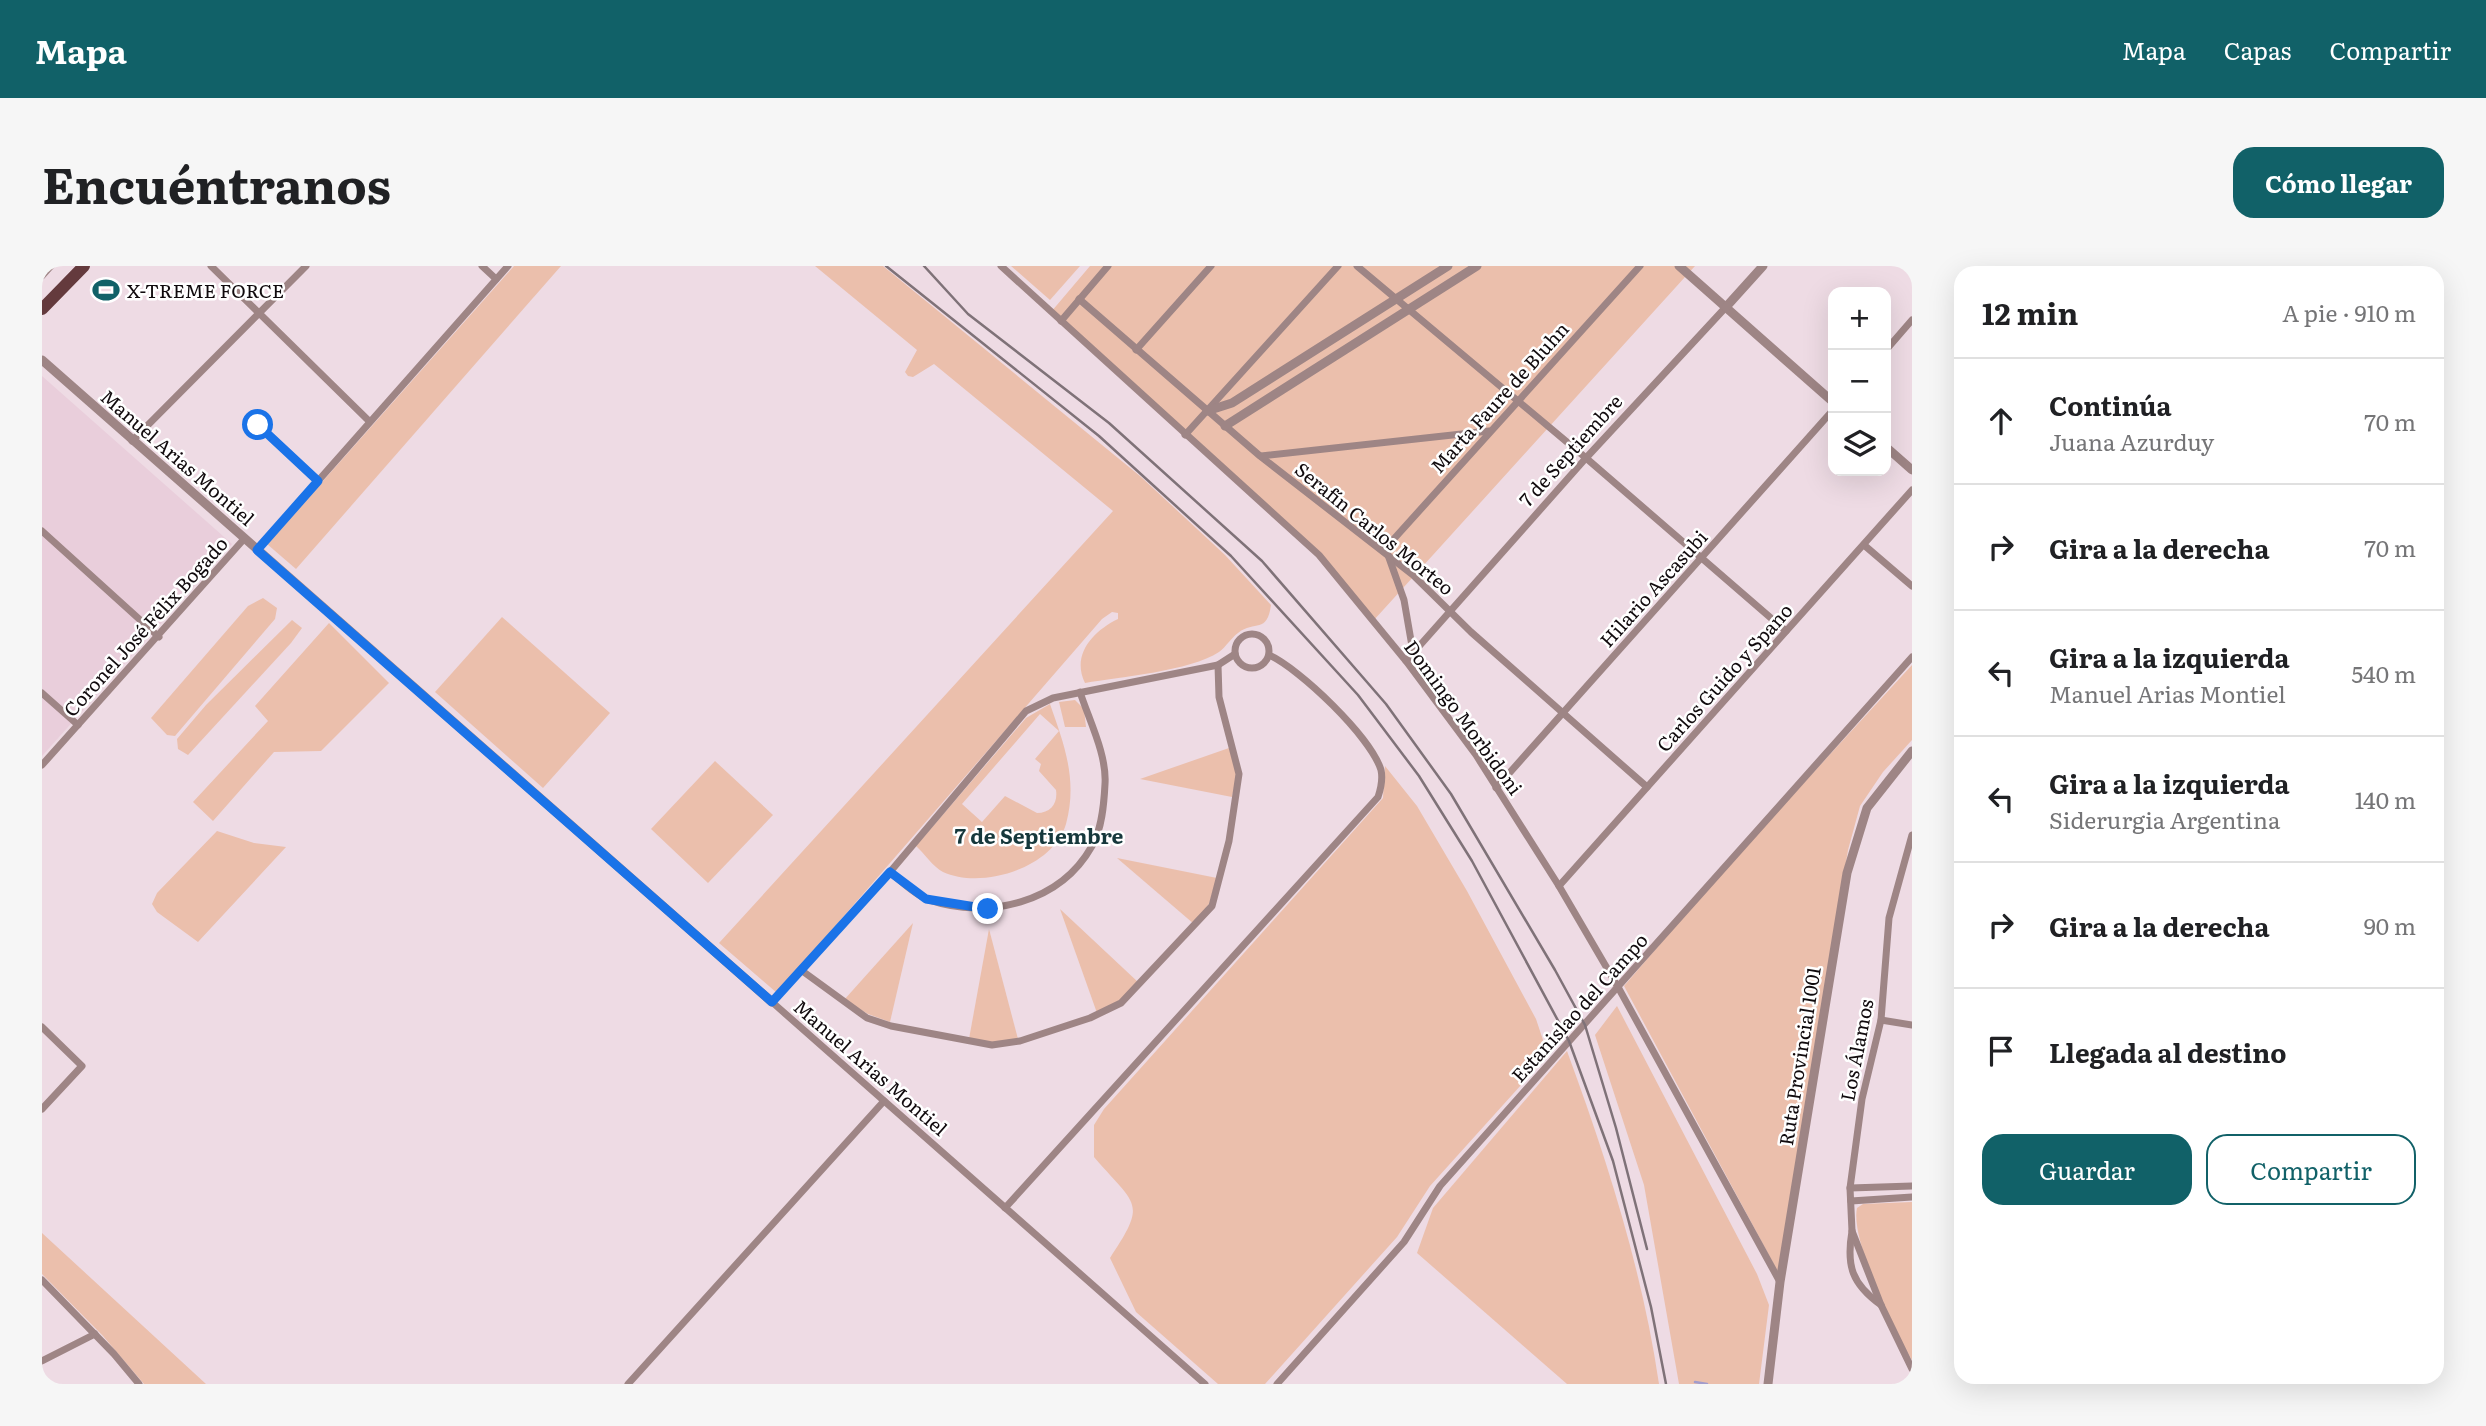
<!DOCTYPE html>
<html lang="es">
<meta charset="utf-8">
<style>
body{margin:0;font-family:Literata,serif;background:#f6f6f6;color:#202124}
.controls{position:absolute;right:21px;top:21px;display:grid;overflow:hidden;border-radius:14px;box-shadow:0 7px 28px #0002}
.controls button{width:63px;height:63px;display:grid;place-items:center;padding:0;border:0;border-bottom:2px solid #e0e0e0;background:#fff;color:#202124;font:35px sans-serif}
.stop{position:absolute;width:21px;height:21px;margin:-16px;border:5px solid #1a73e8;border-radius:50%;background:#fff}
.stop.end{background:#1a73e8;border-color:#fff;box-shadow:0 2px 7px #0008}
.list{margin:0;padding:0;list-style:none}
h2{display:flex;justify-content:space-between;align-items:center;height:91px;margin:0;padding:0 28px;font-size:30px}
h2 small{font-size:23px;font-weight:400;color:#757577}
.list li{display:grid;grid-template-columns:46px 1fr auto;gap:21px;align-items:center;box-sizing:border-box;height:126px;padding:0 28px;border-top:2px solid #e0e0e0}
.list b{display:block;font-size:26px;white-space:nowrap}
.list p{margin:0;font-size:23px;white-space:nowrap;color:#757577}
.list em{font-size:23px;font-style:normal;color:#757577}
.actions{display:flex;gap:14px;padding:21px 28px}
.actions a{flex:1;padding:16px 0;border:2px solid #116168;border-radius:21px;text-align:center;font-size:24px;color:#116168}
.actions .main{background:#116168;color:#fff}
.icon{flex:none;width:38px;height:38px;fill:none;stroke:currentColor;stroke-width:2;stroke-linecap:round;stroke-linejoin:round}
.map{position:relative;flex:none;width:1870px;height:1118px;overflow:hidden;border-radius:21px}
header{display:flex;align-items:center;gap:42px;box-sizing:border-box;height:98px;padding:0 35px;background:#116168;color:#fff}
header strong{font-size:33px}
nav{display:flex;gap:38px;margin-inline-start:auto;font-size:24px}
.intro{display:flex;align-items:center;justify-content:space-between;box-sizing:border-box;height:168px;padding:0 42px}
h1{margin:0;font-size:49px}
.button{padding:18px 32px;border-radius:21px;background:#116168;color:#fff;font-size:24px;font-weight:700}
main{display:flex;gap:42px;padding:0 42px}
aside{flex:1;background:#fff;border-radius:21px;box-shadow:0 7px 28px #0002}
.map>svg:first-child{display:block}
.built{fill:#e9cedb}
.green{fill:#ebbfac;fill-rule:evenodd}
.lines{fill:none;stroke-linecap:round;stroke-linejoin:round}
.stream{stroke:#a29ccc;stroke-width:2.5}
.minor{stroke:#9e8585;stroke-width:7}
.tertiary{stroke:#9e8585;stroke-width:9}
.primary{stroke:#643a3d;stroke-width:12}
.rail{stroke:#7f7278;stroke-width:2.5}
.route{stroke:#1a73e8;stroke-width:9}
.labels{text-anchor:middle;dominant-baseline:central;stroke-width:5;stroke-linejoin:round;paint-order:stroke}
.poi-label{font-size:19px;fill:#100a0d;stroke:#fff;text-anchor:start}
.street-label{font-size:19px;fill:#100a0d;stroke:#fff}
.neighbourhood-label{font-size:21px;font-weight:bold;fill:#16383c;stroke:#fff}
</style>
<header>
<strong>Mapa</strong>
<nav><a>Mapa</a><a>Capas</a><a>Compartir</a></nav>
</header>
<div class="intro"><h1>Encuéntranos</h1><a class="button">Cómo llegar</a></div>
<main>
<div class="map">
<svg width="1870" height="1118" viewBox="0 0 1870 1118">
<rect width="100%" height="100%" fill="#eedbe4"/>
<polygon class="built" points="0,110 190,278 0,490"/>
<g class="green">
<polygon points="472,0 519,0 254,303 225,278"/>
<path d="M773,0H841L1098,210L1183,289L1229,339C1225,368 1213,354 1196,367C1189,372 1184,381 1177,386C1148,405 1078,411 1043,417C1029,389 1051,365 1076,353V347L1070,346L1060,353L735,727L677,677L1071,245L892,98L871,111L866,110L863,106L875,84Z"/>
<polygon points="969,0 1038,0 1008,34"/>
<polygon points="1048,0 1653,0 1332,354 1277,289 1009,46"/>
<polygon points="221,332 235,342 233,353 133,470 125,469 109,452 206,340"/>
<polygon points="460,351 568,447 501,522 393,426"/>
<polygon points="250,354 260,362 249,377 146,489 136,483 135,473 164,439"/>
<polygon points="287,357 347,417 279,485 232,486 171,555 151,536 226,455 213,440"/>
<polygon points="1870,399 1870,474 1841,506 1818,540 1806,584 1736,1006 1582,720 1680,606"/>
<polygon points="1033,434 1042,443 1044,461 1023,461 1017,436"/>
<path d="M1008,438C1022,478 1036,514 1024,558C1011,602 940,624 901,606C891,601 882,587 874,580L984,452ZM998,448L1017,465L993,493L999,498L997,505L1014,524C1016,537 1009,547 995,547L963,530L940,556L920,538Z"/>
<polygon points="1187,482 1195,508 1190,531 1098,513"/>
<polygon points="673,495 731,549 666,617 609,563"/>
<path d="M1343,500L1375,540L1425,625L1494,753L1504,783L1499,797L1388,920L1355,971L1223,1118H1176L1094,1046L1068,992C1106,935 1094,940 1052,891V859L1062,843L1341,532Z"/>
<polygon points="175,565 212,577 244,581 156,676 115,646 110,638 115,627"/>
<polygon points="1075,592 1175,612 1167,638 1152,658"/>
<polygon points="1018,643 1097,717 1077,736 1055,747"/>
<polygon points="871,657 848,756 826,748 802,734"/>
<polygon points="947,663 976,773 950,777 927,773"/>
<polygon points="1575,740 1715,1008 1727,1039 1717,1118 1637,1118 1602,919 1553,769"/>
<path d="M1525,785C1565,894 1600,1003 1617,1118H1525L1375,987L1391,942Z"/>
<path d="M1870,936V1094C1852,1065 1808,973 1815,942L1821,938Z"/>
<polygon points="0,967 164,1118 102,1118 61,1070 0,1008"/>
</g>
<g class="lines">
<polyline class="stream" points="1653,1116 1665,1118"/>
<g class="minor">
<polyline points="169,0 327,155"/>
<polyline points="440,0 454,13"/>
<polyline points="959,0 1277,289 1364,395 1434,489 1517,620 1576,721 1738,1016"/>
<polyline points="1315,0 1544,192 1744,365"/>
<polyline points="0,10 9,0"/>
<polyline points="1037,33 1218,190 1371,309 1429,366 1605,521"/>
<polyline points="1019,55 1066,0"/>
<polyline points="1094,84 1169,0"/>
<polyline points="1844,84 1870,54"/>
<polyline points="216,159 276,215"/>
<polyline points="1143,169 1296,0"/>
<polyline points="90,175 264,0"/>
<polyline points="1219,190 1447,165"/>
<polyline points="0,265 117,371"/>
<polyline points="1822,279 1870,320"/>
<polyline points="215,284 466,0"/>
<polyline points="1341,285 1598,0"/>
<polyline points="1346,289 1362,334 1371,386"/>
<circle cx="1210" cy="385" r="17"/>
<polyline points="1364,395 1544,192 1684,41"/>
<polyline points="0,427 36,459"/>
<polyline points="0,499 202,273"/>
<polyline points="1454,522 1791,144"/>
<polyline points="1870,569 1847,652 1839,754 1820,833 1808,922 1810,965 1839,1039 1870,1103"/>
<path d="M848,606C859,615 873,629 887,634C946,654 1018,637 1050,580C1060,563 1062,538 1063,518C1065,489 1047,454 1038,426"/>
<polyline points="1517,620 1870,224"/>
<polyline points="759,704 825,752 849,760 950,779 978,775 1048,752 1079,737 1170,640 1187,575 1197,508 1177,431 1176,399"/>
<polyline points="1839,754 1870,759"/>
<polyline points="0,761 40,800 0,843"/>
<polyline points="1808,922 1870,920"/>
<polyline points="1809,935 1870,931"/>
<path d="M963,942L1336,531C1339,522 1341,513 1339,504C1329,471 1258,403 1227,389"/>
<path d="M1810,965C1804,1000 1810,1018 1839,1039"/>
<polyline points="0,1014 72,1088 97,1118"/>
<polyline points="0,1095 53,1068"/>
<polyline points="586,1118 842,835"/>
<polyline points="1163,1118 730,736 848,606 984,445 1011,432 1176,399 1193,388"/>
<polyline points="1235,1118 1362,976 1398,920 1870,391"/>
</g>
<g class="tertiary">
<polyline points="1637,0 1791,136"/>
<polyline points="1684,41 1721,0"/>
<polyline points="0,94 730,736"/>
<polyline points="1165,145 1190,137 1406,0"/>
<polyline points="1183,160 1435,0"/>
<polyline points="1844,181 1870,204"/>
<polyline points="1726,1118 1738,1016 1805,607 1825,542 1870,485"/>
</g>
<polyline class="primary" points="0,43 42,0"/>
<g class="rail">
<polyline points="844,0 1057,170 1189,290 1316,429 1377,510 1430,595 1527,775 1571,895 1609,1041 1624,1118"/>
<polyline points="882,0 926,48 1067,157 1220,295 1344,438 1409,528 1513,704 1543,759 1574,862 1605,983"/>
</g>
</g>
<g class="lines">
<polyline class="route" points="216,159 276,215 215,284 730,736 848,606 884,633 946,643"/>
</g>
<defs>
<g id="stadium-bare" transform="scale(2.1)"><path d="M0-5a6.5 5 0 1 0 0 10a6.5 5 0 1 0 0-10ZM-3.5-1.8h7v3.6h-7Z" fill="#116168" stroke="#fff" stroke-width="2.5" paint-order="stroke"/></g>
</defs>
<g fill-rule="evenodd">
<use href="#stadium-bare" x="64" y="24"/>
</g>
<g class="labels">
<g class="poi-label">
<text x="85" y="24">X-TREME FORCE</text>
</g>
<g class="street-label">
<text transform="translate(1457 131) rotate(-48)">Marta Faure de Bluhn</text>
<text transform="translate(1528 184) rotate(-48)">7 de Septiembre</text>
<text transform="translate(136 191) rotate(41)">Manuel Arias Montiel</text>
<text transform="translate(1333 262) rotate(39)">Serafín Carlos Morteo</text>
<text transform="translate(1611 322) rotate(-48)">Hilario Ascasubi</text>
<text transform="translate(103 360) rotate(-48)">Coronel José Félix Bogado</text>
<text transform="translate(1682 411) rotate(-48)">Carlos Guido y Spano</text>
<text transform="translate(1422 451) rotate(54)">Domingo Morbidoni</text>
<text transform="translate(1537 741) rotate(-48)">Estanislao del Campo</text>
<text transform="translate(1814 784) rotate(-79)">Los Álamos</text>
<text transform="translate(1757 790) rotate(-81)">Ruta Provincial 1001</text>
<text transform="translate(829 801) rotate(41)">Manuel Arias Montiel</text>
</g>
<g class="neighbourhood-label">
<text x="997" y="568">7 de Septiembre</text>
</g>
</g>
</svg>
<div class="controls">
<button>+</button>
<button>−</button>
<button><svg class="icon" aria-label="layers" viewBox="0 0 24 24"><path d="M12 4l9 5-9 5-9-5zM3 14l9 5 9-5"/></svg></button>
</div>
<div class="stop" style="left:216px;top:159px"></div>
<div class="stop end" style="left:946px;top:643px"></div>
</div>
<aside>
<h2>12 min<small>A pie · 910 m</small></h2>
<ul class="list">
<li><svg class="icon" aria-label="ahead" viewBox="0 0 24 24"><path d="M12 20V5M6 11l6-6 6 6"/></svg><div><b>Continúa</b><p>Juana Azurduy</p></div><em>70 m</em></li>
<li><svg class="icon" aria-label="right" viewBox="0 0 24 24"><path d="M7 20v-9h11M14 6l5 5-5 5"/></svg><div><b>Gira a la derecha</b></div><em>70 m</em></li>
<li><svg class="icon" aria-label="left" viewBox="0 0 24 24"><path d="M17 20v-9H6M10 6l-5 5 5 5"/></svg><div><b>Gira a la izquierda</b><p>Manuel Arias Montiel</p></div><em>540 m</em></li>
<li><svg class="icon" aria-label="left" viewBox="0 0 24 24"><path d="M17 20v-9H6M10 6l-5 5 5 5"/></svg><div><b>Gira a la izquierda</b><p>Siderurgia Argentina</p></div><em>140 m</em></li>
<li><svg class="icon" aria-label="right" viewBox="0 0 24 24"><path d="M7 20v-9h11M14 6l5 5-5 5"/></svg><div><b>Gira a la derecha</b></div><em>90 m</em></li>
<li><svg class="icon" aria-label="arrive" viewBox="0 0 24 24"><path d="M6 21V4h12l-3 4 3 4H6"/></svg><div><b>Llegada al destino</b></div></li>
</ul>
<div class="actions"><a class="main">Guardar</a><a>Compartir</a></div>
</aside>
</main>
